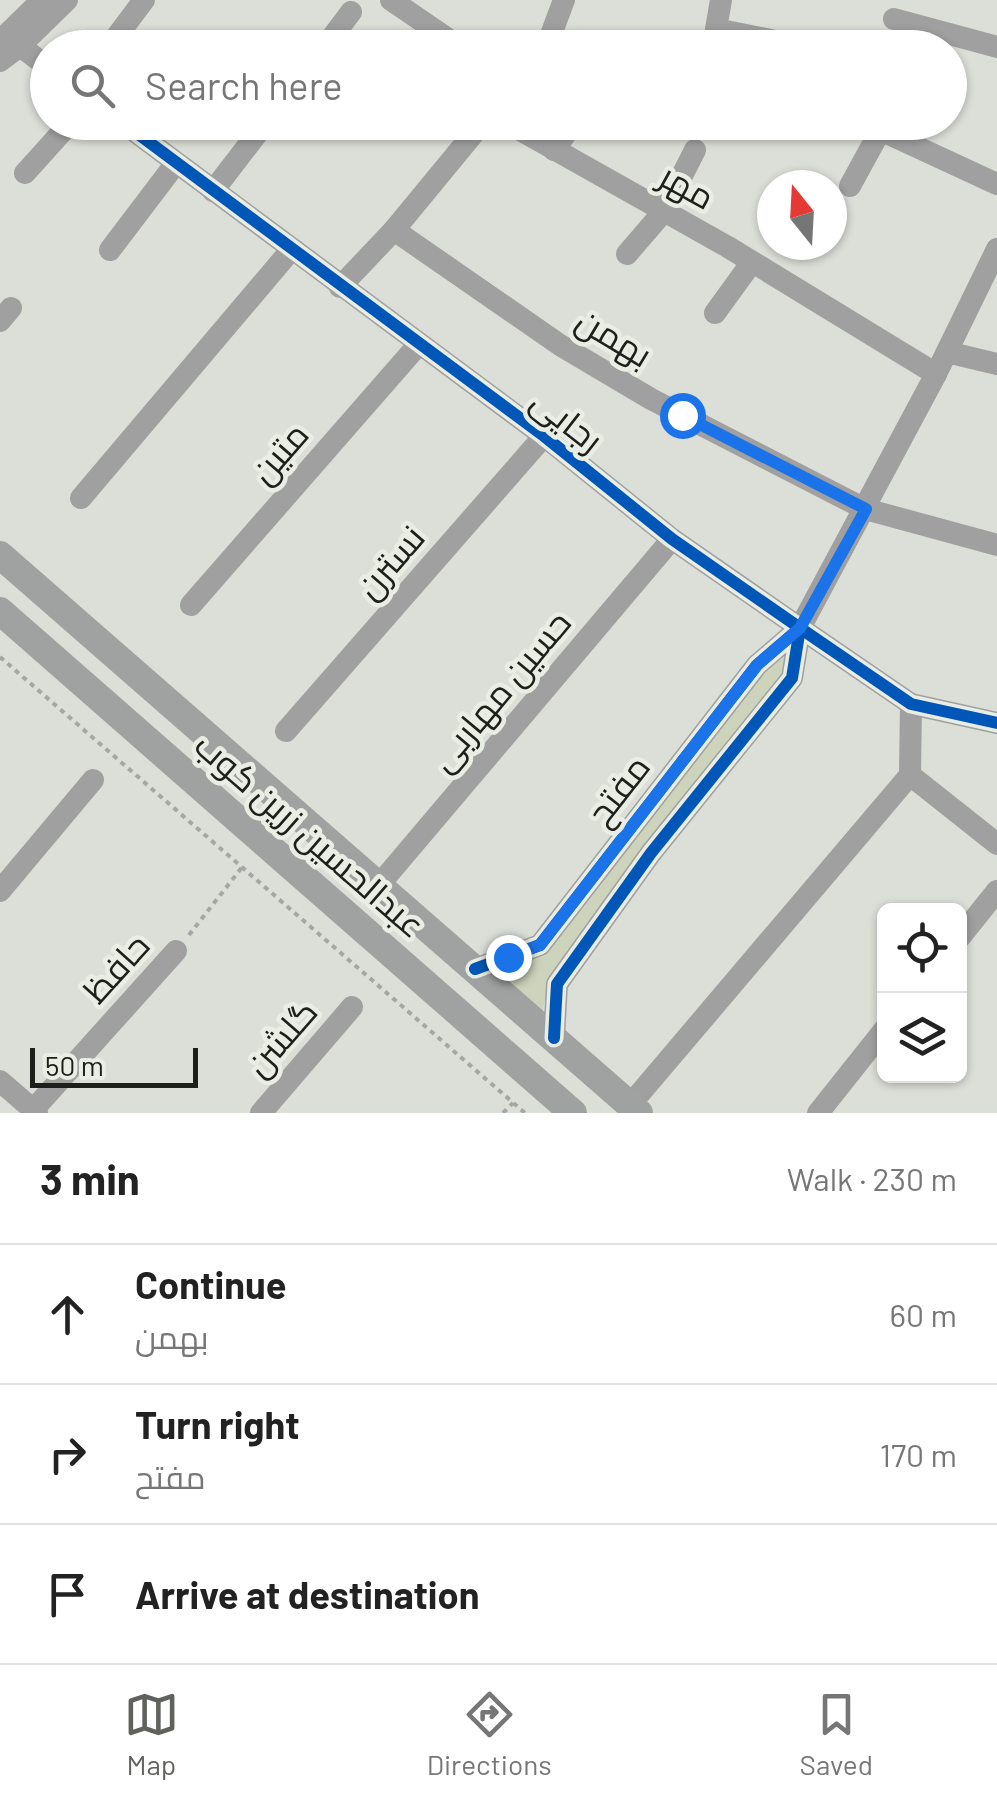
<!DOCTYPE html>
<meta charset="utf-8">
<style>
body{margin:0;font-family:Barlow,Cairo,sans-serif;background:#f6f6f6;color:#222}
.controls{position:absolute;right:30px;bottom:30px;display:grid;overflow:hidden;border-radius:15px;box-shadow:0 2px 8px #0004}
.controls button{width:90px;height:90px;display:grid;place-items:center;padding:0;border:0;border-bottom:2px solid #e0e0e0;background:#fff;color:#222;font:50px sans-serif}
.compass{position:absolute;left:757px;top:170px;width:90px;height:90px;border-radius:50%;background:#fff;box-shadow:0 2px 8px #0004;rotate:342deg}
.scale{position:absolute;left:30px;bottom:25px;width:168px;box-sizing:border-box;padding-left:10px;border:5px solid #1e1f1b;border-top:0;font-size:28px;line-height:35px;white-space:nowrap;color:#1e1f1b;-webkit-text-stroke:8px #eaede4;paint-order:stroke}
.stop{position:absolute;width:30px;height:30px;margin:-22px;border:8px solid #1a73e8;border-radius:50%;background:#fff}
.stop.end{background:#1a73e8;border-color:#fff;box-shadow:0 2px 10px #0008}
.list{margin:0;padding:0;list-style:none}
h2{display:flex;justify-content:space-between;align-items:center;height:130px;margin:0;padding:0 40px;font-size:42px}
h2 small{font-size:32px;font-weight:400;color:#767676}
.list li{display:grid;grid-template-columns:65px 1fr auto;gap:30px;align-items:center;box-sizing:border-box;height:140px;padding:0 40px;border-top:2px solid #e0e0e0}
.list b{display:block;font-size:38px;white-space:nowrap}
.list p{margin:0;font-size:32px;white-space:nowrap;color:#767676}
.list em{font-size:32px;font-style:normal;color:#767676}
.icon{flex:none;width:55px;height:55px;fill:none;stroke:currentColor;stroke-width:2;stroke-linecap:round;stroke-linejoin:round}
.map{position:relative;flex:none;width:997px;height:1113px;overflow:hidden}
.search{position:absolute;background:#fff;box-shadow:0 2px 8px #0004;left:30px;right:30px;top:30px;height:110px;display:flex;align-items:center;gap:25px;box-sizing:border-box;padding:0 35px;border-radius:55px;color:#767676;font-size:38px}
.sheet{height:550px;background:#fff}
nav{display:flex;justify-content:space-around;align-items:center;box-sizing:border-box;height:140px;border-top:2px solid #e0e0e0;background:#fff;font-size:28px;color:#767676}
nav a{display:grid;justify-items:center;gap:5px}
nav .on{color:#60625d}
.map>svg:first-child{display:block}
.green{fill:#ced4bb}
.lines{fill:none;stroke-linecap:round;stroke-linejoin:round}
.path{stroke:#a6a7a5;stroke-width:4;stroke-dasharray:5 5;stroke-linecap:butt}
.minor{stroke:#9fa09f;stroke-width:22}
.major{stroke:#a0a2a1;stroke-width:28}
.cycleway-casing{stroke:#eaede4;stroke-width:19}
.cycleway{stroke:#0057b8;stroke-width:12}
.route{stroke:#1a73e8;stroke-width:12}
.labels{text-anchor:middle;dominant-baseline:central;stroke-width:9;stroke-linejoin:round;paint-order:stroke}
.street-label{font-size:35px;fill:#1e1f1b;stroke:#eaede4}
</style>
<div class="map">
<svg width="997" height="1113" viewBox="0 0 997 1113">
<rect width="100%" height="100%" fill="#dcded8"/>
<polygon class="green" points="787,646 786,674 550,975 542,1014 500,970 542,953 766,667"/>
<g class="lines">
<g class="path">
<polyline points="0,657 525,1113"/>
<polyline points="189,935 243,866"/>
<polyline points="503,1113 513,1103"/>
</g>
<g class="minor">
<polyline points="391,0 451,41 531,48"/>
<polyline points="721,0 716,29 800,46"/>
<polyline points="894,19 997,47"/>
<polyline points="0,41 42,0"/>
<polyline points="20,46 48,67"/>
<polyline points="108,48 144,0"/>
<polyline points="324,48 351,12"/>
<polyline points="546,48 564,0"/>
<polyline points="0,61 20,46 67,0"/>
<polyline points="122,122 544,436 672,539 800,628 911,704 997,723"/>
<polyline points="506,122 728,247 936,374"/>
<polyline points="863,122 997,184"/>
<polyline points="554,150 574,122"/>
<polyline points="25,173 71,122"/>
<polyline points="850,186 880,131"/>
<polyline points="213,191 266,122"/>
<polyline points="394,230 560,345 651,399 865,509 997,545"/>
<polyline points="110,250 176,163"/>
<polyline points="627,254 664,211 695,150"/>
<polyline points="340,287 394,230 483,122"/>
<polyline points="715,313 752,262"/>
<polyline points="0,321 11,308"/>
<polyline points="947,352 997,364"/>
<polyline points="81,498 291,250"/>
<polyline points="191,605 418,345"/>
<polyline points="800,628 936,374 997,249"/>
<polyline points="286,731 544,436"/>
<polyline points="910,775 997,844"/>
<polyline points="379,885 672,539"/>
<polyline points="0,891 93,780"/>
<polyline points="960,937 997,891"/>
<polyline points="475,969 540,945 757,665 800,628 792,678 651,853 557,984 554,1038"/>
<polyline points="0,1081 37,1113"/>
<polyline points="630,1105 910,775 911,704"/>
<polyline points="33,1110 176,951"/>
<polyline points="261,1113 352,1007"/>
<polyline points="818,1113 884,1030"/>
</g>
<g class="major">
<polyline points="0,555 639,1113"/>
<polyline points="0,611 573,1113"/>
</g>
<g class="cycleway-casing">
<g id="cycleway">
<polyline points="122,122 544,436 672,539 800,628 911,704 997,723"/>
<polyline points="475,969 540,945 757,665 800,628 792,678 651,853 557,984 554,1038"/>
</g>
</g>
<use href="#cycleway" class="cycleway"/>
</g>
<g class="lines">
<polyline class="route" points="508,957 540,945 757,665 800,628 866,509 682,415"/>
</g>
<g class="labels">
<g class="street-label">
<text transform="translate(688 185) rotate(29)">مهر</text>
<text transform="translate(615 336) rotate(31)">بهمن</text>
<text transform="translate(568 419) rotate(38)">رجایی</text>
<text transform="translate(278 452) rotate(-49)">متین</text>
<text transform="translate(389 561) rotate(-49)">نسترن</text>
<text transform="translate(499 690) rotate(-50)">حسین مهاربی</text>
<text transform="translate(617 789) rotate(-52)">مفتح</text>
<text transform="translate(311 834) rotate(41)">عبدالحسین زرین کوب</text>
<text transform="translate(115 967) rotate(-48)">حافظ</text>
<text transform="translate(280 1037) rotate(-49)">گلشن</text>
</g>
</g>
</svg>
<div class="controls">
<button><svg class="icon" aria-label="locate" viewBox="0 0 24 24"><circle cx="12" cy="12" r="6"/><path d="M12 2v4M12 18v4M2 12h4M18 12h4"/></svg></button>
<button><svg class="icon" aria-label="layers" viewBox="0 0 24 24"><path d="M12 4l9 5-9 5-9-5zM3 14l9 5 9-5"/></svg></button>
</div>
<svg class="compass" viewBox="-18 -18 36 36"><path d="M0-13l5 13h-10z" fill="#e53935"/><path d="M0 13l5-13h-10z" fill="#767676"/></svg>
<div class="scale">50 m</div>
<div class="stop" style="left:682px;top:415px"></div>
<div class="stop end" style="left:508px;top:957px"></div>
<div class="search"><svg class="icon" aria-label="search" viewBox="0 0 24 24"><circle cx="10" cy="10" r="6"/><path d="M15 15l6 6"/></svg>Search here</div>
</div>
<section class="sheet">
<h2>3 min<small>Walk · 230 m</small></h2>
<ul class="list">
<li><svg class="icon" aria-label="ahead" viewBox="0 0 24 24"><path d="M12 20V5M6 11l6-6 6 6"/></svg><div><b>Continue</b><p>بهمن</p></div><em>60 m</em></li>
<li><svg class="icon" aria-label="right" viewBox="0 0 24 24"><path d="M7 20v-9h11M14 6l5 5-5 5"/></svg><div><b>Turn right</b><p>مفتح</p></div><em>170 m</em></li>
<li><svg class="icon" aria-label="arrive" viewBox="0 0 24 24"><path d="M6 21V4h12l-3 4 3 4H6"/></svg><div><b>Arrive at destination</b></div></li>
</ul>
</section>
<nav>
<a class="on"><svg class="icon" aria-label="map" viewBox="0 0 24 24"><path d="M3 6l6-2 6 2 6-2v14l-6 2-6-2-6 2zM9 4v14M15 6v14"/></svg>Map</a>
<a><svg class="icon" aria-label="directions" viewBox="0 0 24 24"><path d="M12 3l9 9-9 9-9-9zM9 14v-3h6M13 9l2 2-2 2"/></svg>Directions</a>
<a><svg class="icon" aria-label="saved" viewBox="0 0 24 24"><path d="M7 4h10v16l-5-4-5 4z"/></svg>Saved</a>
</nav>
